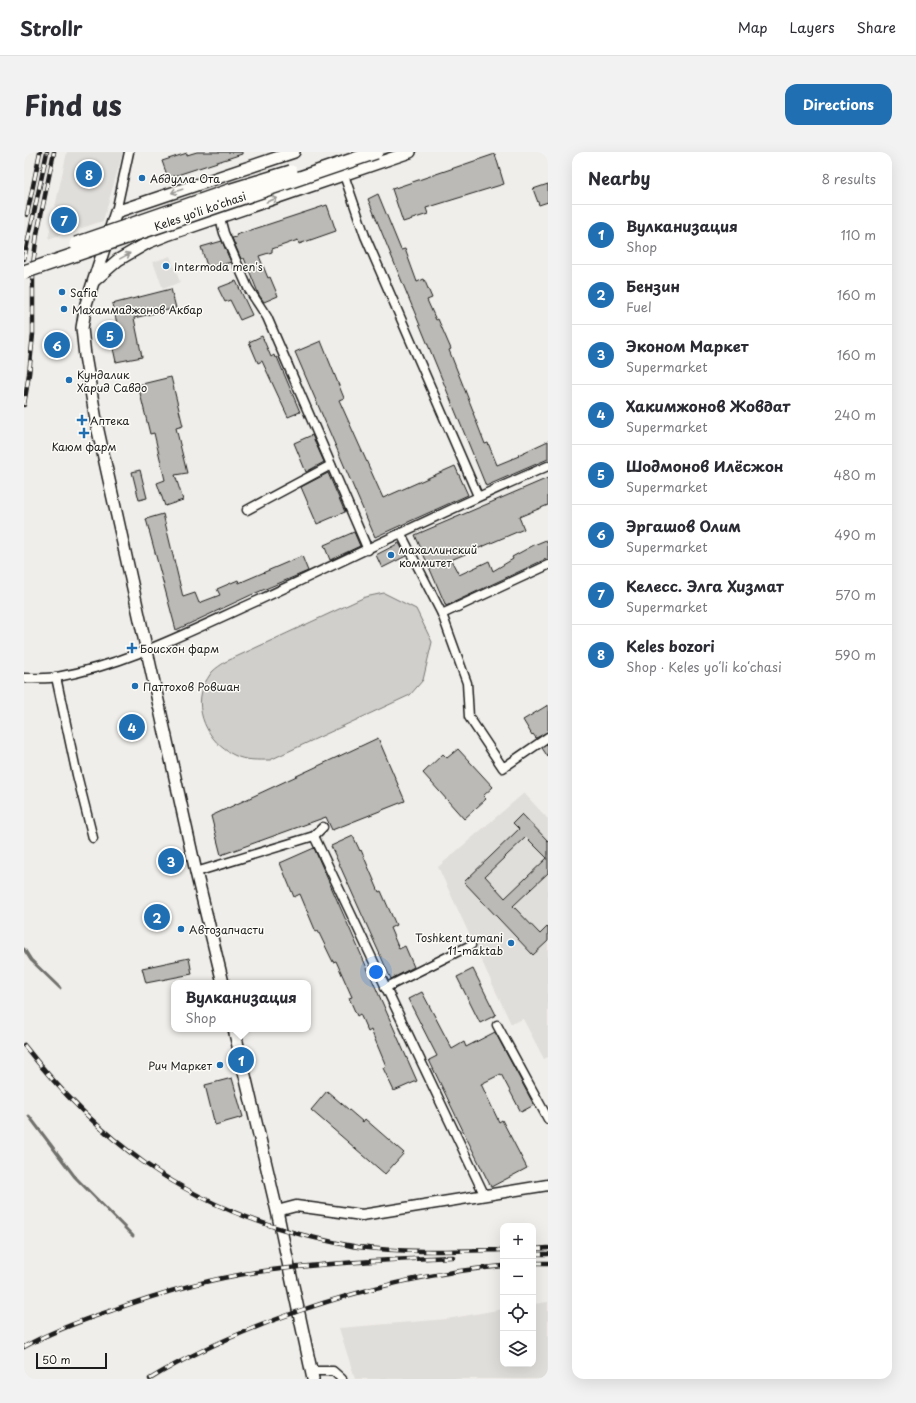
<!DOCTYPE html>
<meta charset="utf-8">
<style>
body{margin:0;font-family:"Playpen Sans",sans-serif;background:#f2f2f3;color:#2b2b33}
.controls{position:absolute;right:12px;bottom:12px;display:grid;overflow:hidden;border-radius:8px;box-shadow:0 4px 16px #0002}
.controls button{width:36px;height:36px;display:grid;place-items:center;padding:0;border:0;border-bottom:1px solid #e1e1e2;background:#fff;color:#2b2b33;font:20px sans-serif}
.scale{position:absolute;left:12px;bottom:10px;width:71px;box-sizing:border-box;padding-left:4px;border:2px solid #1c1c1c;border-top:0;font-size:11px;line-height:14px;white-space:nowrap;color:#1c1c1c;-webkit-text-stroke:3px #fdfcf7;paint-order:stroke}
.you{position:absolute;left:352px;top:820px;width:14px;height:14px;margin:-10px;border:3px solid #fff;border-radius:50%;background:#1a73e8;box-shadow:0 0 0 6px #1a73e833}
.badge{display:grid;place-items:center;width:26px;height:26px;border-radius:50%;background:#1f6fb2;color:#fff;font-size:13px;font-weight:700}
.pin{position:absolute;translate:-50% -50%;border:2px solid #fff;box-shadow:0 1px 4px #0006}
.popup{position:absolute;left:147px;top:828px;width:140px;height:52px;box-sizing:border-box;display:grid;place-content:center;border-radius:8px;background:#fff;filter:drop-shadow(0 1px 3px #0005);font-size:13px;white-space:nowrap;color:#7c7c81}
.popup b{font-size:15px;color:#2b2b33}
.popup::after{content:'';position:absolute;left:50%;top:100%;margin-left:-8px;border:8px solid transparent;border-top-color:#fff}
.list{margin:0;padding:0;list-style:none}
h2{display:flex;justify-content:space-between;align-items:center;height:52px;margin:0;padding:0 16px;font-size:17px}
h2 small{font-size:13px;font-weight:400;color:#7c7c81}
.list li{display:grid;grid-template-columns:26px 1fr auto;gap:12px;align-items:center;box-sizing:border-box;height:60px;padding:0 16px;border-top:1px solid #e1e1e2}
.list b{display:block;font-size:15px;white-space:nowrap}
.list p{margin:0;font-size:13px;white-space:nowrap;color:#7c7c81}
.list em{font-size:13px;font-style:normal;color:#7c7c81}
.icon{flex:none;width:22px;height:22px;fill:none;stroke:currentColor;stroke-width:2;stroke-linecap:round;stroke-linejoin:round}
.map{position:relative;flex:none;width:524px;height:1227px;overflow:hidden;border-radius:12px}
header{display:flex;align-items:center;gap:24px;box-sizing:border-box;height:56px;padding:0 20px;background:#fff;border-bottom:1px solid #e1e1e2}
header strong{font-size:19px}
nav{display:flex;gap:22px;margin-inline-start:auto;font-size:14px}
.intro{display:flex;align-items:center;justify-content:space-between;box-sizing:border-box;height:96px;padding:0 24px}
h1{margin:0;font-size:28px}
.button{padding:10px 18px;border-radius:12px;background:#1f6fb2;color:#fff;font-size:14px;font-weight:700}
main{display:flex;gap:24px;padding:0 24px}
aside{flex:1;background:#fff;border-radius:12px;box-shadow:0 4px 16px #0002}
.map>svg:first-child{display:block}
.built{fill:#e0deda}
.green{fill:#d0cfcc;stroke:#767674}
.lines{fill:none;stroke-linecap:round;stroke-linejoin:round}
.stream{stroke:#706f6d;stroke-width:3}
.building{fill:#bbbab6;stroke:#1c1c1c;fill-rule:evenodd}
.minor-casing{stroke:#1c1c1c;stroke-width:11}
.tertiary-casing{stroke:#1c1c1c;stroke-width:13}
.secondary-casing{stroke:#1c1c1c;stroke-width:14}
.minor{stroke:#fdfcf7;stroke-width:8}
.tertiary{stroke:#fdfcf7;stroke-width:10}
.secondary{stroke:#fdfcf7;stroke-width:11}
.rail-casing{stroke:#1c1c1c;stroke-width:4.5}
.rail{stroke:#fdfcf7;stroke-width:3;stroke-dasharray:9;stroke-linecap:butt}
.primary-bridge-casing{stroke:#1c1c1c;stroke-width:16;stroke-linecap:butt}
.primary-bridge{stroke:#fdfcf7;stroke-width:13}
.oneway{stroke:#989794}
.poi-dot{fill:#1f6fb2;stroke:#fdfcf7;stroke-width:1.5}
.labels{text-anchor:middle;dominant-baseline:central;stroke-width:3;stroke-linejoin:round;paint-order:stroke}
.poi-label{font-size:11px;fill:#1c1c1c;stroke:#fdfcf7;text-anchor:start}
.street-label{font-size:11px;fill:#1c1c1c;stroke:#fdfcf7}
</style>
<header>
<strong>Strollr</strong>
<nav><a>Map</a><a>Layers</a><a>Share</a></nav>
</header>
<div class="intro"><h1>Find us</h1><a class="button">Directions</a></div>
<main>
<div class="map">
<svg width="524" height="1227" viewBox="0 0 524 1227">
<rect width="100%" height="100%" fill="#f0eeea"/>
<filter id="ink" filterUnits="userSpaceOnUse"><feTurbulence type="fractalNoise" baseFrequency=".025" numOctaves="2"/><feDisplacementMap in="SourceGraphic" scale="8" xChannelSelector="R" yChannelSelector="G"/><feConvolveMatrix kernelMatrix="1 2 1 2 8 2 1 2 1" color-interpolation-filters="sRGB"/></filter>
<g filter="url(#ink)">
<g class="built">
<polygon points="43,0 99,0 79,69 24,87"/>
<polygon points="146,104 156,130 139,137 129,110"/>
<polygon points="500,641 524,667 524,905 520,907 499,867 487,872 414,715"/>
<polygon points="524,1150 524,1227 331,1227 315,1176 423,1167 479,1157 479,1212 509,1212 509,1152"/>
</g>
<path class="green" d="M360,441L392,457L408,490L399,528L386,543L246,608C235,608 221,609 210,603C184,591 167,556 182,529C184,526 186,522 189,519C192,516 197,513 201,510L341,445Z"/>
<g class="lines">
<g class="stream">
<polyline points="0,797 7,808 36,836"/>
<polyline points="5,964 51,1025 109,1084"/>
</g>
</g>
<g class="building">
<polygon points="173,0 218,0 218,2 144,26 138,9 163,1 163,3"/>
<polygon points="471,2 480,32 402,56 404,62 379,70 368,37"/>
<polygon points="524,32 524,50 515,53 509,37"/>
<polygon points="354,42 377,98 381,97 393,130 400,127 408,146 403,148 412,168 414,167 427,197 425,198 450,261 449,261 461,292 464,291 473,313 495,304 494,303 524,289 524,307 462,334 344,47"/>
<polygon points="303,53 312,79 275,92 274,88 248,97 248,100 235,104 244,126 246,125 254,144 240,150 235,143 220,106 217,107 208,86 213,85 212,83"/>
<polygon points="198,89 207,110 184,117 177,95"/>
<polygon points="212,129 228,163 216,168 206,148 201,150 194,136"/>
<polygon points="147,137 152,156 110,166 118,205 92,210 84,173 93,171 88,152"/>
<polygon points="238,184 247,205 250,203 251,206 253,205 276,260 264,265 238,209 234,211 225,190"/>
<polygon points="297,189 320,246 315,248 359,346 431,314 444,343 351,385 271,200"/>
<polygon points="147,225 159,274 152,276 163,321 151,323 159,348 141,354 133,331 141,328 130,281 126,282 114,233"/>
<polygon points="288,283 300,310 282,320 270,291"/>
<polygon points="116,318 123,346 115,348 108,320"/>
<polygon points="304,321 321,360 293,372 277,335"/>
<polygon points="524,326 524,353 495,365 500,377 427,408 435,423 465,409 469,419 489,407 488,405 510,393 522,388 524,392 524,406 422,454 391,383"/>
<polygon points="139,362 159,445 171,441 175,451 196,443 193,437 214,428 215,431 278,404 284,419 227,443 152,478 122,367"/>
<polygon points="330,380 336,394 306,408 300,393"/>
<polygon points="375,391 382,404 358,416 352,403"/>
<polygon points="524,553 524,580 512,586 509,582 508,583 499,568"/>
<polygon points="354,586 381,649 308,678 302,665 197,703 187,664"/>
<polygon points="524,592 524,605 518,596"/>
<polygon points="434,597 469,635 459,644 462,647 440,667 399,621 419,602 423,606"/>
<path d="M498,662L524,689V721L489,754L516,782L524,774V789L509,803L440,730L495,677L489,671ZM502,685L523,706L481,746L461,724Z"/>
<polygon points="329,684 336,699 337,698 355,740 357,739 372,773 366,776 375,797 381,794 390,815 367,827 307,694"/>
<polygon points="290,696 393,929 370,939 359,916 362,914 347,878 344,880 336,862 333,864 325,846 328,845 312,809 309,810 294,779 292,780 276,742 270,745 256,711"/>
<polygon points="165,806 168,822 122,831 118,816"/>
<polygon points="449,817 472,863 456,871 433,825"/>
<polygon points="398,840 428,897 440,890 442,895 471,880 510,953 497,960 477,922 457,932 475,970 478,968 503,1016 467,1035 444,989 405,908 413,904 384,847"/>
<polygon points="208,926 219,965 191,973 181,933"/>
<polygon points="303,939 339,970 341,967 380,1001 361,1022 287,958"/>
</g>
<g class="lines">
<g class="minor-casing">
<g id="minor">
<polyline points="320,23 341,84 454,344"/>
<polyline points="92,60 105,0"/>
<polyline points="196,66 200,81 224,136 243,165 344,398"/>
<polyline points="223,358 307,313"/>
<polyline points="377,382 418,462 443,531 445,565 479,616 524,585"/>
<polyline points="418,462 524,413"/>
<polyline points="32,525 53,623 69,686"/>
<path d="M0,526C11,526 23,527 33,525C104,512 168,478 233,449C330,404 426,356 524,314"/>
<polyline points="290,684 460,1042"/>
<polyline points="172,720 290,684 299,675"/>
<polyline points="361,836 447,793"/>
<polyline points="473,873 524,967"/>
<polyline points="287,1219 309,1219 318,1227"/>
</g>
</g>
<g class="tertiary-casing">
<polyline id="tertiary" points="253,1059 272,1054 338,1063 524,1033"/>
</g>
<g class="secondary-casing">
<g id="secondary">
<polyline points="71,128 94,108 125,90 143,83 386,0"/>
<polyline points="199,831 172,720 73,274 61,204 58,176 62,152 92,60 270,0"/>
<polyline points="210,877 253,1059 289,1227"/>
</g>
</g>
<use href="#minor" class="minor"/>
<use href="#tertiary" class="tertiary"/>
<use href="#secondary" class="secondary"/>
<g class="rail-casing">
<g id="rail">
<polyline points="3,63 16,0"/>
<polyline points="0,107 23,0"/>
<polyline points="0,253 5,222 9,182 9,113 13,82 30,0"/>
<path d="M0,893C74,988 158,1051 275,1082C295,1087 315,1092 334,1095C383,1101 430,1099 479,1098"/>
<polyline points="509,1097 524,1096"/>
<polyline points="509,1102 524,1102"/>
<polyline points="509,1111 524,1111"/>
<path d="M0,1195C28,1179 59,1168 89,1158C136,1141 184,1127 233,1120C298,1111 364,1108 429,1105"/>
<path d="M126,1227C173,1198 224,1177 275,1159C342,1136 409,1120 479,1114"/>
</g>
</g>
<use href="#rail" class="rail"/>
<g class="primary-bridge-casing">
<g id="primary-bridge">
<polyline points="52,92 208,38 267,20"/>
<polyline points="0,120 352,0"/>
</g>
</g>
<use href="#primary-bridge" class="primary-bridge"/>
</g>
<defs><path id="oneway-shaft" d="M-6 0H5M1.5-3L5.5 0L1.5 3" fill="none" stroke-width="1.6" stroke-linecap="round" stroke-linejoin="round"/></defs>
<g class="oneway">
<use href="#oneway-shaft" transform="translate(153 39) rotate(162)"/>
<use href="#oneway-shaft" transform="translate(248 48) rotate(-19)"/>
<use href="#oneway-shaft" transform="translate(101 104) rotate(-29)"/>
</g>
</g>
<g class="poi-dot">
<circle cx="118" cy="26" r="4"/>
<circle cx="142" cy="114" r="4"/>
<circle cx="38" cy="140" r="4"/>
<circle cx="40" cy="157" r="4"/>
<circle cx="45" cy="228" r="4"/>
<path d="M56 262h4v4h4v4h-4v4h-4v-4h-4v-4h4z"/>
<path d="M58 275h4v4h4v4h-4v4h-4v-4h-4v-4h4z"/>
<circle cx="367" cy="403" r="4"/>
<path d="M106 490h4v4h4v4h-4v4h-4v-4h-4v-4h4z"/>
<circle cx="111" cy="534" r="4"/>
<circle cx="157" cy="777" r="4"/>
<circle cx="487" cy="791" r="4"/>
<circle cx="196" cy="913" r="4"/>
</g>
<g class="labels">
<g class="poi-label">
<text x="126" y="26">Абдулла Ота</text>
<text x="150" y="114">Intermoda men's</text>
<text x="46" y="140">Safia</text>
<text x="48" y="157">Махаммаджонов Акбар</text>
<text x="53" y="222">Кундалик<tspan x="53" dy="13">Харид Савдо</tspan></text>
<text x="66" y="268">Аптека</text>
<text x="60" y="294" text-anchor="middle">Каюм фарм</text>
<text x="375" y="397">махаллинский<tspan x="375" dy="13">коммитет</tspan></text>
<text x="116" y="496">Боисхон фарм</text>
<text x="119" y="534">Паттохов Ровшан</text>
<text x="165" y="777">Автозапчасти</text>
<text x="479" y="785" text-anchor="end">Toshkent tumani<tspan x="479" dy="13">11-maktab</tspan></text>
<text x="188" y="913" text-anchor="end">Рич Маркет</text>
</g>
<g class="street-label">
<text transform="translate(176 59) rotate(-19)">Keles yoʻli koʻchasi</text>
</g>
</g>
</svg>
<div class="controls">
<button>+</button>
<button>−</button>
<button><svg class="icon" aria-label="locate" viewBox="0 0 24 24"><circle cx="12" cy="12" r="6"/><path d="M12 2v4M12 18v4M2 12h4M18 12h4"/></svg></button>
<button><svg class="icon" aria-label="layers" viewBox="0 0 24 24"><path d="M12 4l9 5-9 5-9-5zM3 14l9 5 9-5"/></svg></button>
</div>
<div class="scale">50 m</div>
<div class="you"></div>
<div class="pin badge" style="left:217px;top:908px">1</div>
<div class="popup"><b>Вулканизация</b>Shop</div>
<div class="pin badge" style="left:133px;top:765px">2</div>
<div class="pin badge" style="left:147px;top:709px">3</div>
<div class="pin badge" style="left:108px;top:575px">4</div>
<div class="pin badge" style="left:86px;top:183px">5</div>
<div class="pin badge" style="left:33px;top:193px">6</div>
<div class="pin badge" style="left:40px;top:68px">7</div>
<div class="pin badge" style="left:65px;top:22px">8</div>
</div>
<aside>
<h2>Nearby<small>8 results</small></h2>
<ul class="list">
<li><span class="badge">1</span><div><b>Вулканизация</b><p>Shop</p></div><em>110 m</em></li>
<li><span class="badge">2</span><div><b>Бензин</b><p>Fuel</p></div><em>160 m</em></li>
<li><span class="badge">3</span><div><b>Эконом Маркет</b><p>Supermarket</p></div><em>160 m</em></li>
<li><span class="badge">4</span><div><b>Хакимжонов Жовдат</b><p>Supermarket</p></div><em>240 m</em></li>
<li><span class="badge">5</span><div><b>Шодмонов Илёсжон</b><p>Supermarket</p></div><em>480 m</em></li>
<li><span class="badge">6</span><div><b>Эргашов Олим</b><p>Supermarket</p></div><em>490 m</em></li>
<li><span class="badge">7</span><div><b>Келесс. Элга Хизмат</b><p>Supermarket</p></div><em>570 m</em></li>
<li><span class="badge">8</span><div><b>Keles bozori</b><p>Shop · Keles yoʻli koʻchasi</p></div><em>590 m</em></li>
</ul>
</aside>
</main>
